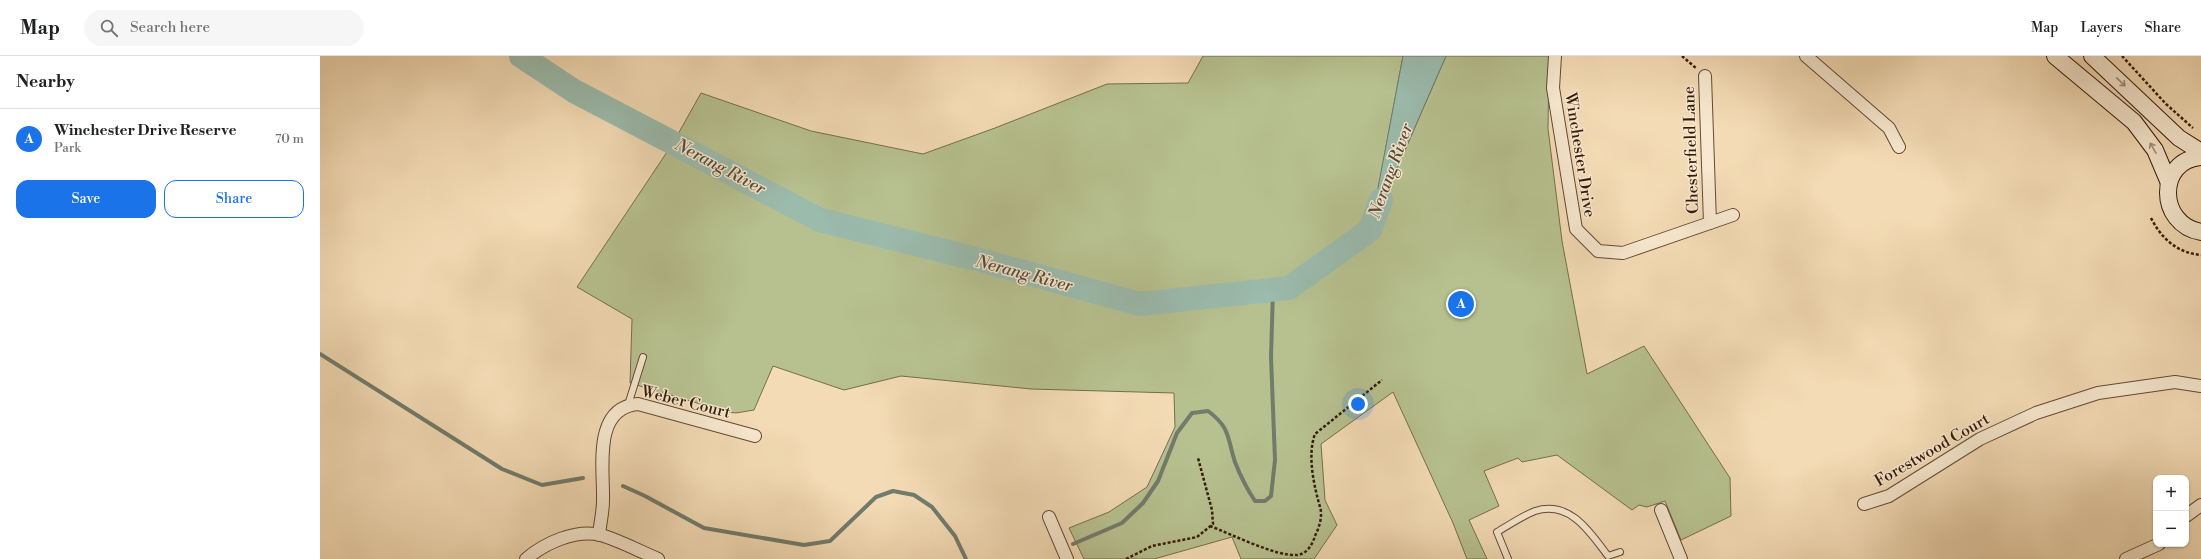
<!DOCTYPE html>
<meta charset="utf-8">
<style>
body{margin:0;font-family:"Libre Bodoni",serif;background:#f6f6f6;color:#202124}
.controls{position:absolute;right:12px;bottom:12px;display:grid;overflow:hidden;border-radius:8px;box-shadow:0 1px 3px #0004}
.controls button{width:36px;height:36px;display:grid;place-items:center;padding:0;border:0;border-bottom:1px solid #e0e0e0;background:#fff;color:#202124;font:20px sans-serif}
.you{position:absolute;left:1038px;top:348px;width:14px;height:14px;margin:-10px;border:3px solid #fff;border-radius:50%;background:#1a73e8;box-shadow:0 0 0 6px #1a73e833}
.badge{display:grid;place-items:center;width:26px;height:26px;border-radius:50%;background:#1a73e8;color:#fff;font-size:13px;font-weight:700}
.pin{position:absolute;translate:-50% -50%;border:2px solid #fff;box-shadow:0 1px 4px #0006}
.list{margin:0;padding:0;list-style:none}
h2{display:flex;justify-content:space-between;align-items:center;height:52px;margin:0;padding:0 16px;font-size:17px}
h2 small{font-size:13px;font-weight:400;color:#757577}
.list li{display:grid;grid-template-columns:26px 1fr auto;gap:12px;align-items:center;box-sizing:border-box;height:60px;padding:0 16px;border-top:1px solid #e0e0e0}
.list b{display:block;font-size:15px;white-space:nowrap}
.list p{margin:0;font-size:13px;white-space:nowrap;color:#757577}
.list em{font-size:13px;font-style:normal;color:#757577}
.actions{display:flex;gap:8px;padding:12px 16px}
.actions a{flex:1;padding:9px 0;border:1px solid #1a73e8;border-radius:12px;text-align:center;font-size:14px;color:#1a73e8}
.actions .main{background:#1a73e8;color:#fff}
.icon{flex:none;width:22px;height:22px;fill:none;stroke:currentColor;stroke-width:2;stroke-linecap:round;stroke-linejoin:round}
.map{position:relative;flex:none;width:1881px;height:503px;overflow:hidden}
header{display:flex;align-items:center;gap:24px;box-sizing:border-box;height:56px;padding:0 20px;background:#fff;border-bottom:1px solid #e0e0e0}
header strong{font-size:19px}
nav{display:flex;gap:22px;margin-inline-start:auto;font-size:14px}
.search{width:280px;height:36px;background:#f6f6f6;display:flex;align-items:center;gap:10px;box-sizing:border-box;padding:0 14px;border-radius:22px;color:#757577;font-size:15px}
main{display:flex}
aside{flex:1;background:#fff}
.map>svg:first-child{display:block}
.green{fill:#b7c190;stroke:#766e4d}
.water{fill:#9bbbad;stroke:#727b6c}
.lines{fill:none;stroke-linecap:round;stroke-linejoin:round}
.stream{stroke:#727b6c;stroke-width:4}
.river{stroke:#9bbbad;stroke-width:24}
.lane-casing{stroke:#644a35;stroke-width:8}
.street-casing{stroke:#644a35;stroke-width:14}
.secondary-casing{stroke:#351a0a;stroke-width:18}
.path{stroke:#351a0a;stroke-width:2.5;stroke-dasharray:3 2;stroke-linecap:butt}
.lane{stroke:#f7e8cf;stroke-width:6}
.street{stroke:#f7e8cf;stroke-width:12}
.secondary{stroke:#f7e8cf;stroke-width:16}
.oneway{stroke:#a08b76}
.labels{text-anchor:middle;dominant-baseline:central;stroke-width:3;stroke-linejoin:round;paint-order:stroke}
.street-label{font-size:16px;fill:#351a0a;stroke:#f7e8cf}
.water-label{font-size:17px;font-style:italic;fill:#544a3b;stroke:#f7e8cf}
</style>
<header>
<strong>Map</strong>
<div class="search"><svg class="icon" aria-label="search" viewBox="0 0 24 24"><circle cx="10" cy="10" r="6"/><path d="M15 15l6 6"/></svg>Search here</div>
<nav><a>Map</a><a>Layers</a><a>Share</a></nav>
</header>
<main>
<aside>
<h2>Nearby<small></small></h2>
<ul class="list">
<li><span class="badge">A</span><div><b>Winchester Drive Reserve</b><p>Park</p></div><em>70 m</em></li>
</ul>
<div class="actions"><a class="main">Save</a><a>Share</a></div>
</aside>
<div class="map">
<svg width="1881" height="503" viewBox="0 0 1881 503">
<rect width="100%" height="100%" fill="#f3dbb5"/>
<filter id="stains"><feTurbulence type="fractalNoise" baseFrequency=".005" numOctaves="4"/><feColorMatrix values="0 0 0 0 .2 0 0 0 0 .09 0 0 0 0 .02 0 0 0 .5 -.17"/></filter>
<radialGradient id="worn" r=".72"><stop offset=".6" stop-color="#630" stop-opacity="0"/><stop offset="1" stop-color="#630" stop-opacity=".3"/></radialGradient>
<polygon class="green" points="883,0 1083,0 1051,172 1126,0 1229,0 1228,73 1242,185 1267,318 1324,290 1410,422 1411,460 1361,484 1345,445 1327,451 1319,449 1312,454 1237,399 1202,406 1198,402 1164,415 1179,450 1149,464 1167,503 1147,503 1133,467 1073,336 1001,388 1005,444 1017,469 994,503 921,503 912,481 834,503 764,503 749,472 789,456 827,431 855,371 854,337 711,333 581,320 524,334 453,310 434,354 416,357 407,356 310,327 312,263 257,231 353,87 381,37 491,75 603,98 675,72 787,28 868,27"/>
<polygon class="water" points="1083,0 1126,0 1050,174"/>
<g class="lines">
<g class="stream">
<polyline points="0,298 182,413 222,429 263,422"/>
<polyline points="303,430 325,440 384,472 484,489 510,485 556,441 573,435 594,439 612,451 635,480 646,503"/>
<path d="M753,488L802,467L823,447L838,425L857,377L872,357L888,355C911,372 907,382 915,406C920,419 927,433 935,445H945L951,440L955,404L951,301L953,234"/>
</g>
<polyline class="river" points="201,0 254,35 500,164 656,203 820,248 969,232 1050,174 1061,144"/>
<g class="lane-casing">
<g id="lane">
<polyline points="308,349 323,301"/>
<path d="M1188,503L1177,476C1189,469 1202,460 1215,455C1250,444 1270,476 1288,500L1300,496"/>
</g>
</g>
<g class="street-casing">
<g id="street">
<polyline points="1235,0 1233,32 1256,173 1278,195 1303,197 1413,159"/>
<polyline points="1486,0 1569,72 1579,91"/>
<polyline points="1385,20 1390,167"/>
<polyline points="1544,448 1569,440 1660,383 1716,357 1778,337 1855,326 1881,330"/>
<polyline points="1341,454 1361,503"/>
<polyline points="1866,460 1881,449"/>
<polyline points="729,461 747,503"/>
<path d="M279,479C280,468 283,456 283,445C284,413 272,352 318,348L435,380"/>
<path d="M206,503C225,487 255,473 281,479C301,485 319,495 338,503"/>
<polyline points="1806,503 1839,488"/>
</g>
</g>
<g class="secondary-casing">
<g id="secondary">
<polyline points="1735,0 1814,66 1835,94 1849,127"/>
<polyline points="1772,0 1859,82 1881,96"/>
<path d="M1881,101C1837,104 1837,168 1881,176"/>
</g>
</g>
<g class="path">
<polyline points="1362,0 1377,13"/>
<polyline points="1802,0 1846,48 1873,72"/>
<path d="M1831,162C1841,182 1857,197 1881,199"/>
<path d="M890,470C911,478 957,501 977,499C987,498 992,489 995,480C999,472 1003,460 1000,451C994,430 987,399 995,378L1062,324"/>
<polyline points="806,503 832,490 877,481 893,468 892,454 878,402"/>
</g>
<use href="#lane" class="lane"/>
<use href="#street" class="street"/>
<use href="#secondary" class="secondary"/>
</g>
<defs><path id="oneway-shaft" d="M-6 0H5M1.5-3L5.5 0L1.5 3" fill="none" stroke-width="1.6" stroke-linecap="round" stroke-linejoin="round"/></defs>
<g class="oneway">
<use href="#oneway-shaft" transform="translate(1801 26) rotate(44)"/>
<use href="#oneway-shaft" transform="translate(1833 92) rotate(-120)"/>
</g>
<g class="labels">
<g class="street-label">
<text transform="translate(1371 94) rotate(-92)">Chesterfield Lane</text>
<text transform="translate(1260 99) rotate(81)">Winchester Drive</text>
<text transform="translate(366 346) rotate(14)">Weber Court</text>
<text transform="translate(1612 394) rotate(-30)">Forestwood Court</text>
</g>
<g class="water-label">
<text transform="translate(400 111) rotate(28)">Nerang River</text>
<text transform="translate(1071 115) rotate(-70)">Nerang River</text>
<text transform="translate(704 218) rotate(15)">Nerang River</text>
</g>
</g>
<rect width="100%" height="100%" filter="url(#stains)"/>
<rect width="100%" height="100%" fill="url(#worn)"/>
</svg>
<div class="controls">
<button>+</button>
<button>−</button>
</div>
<div class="you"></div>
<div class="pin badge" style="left:1141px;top:248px">A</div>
</div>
</main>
